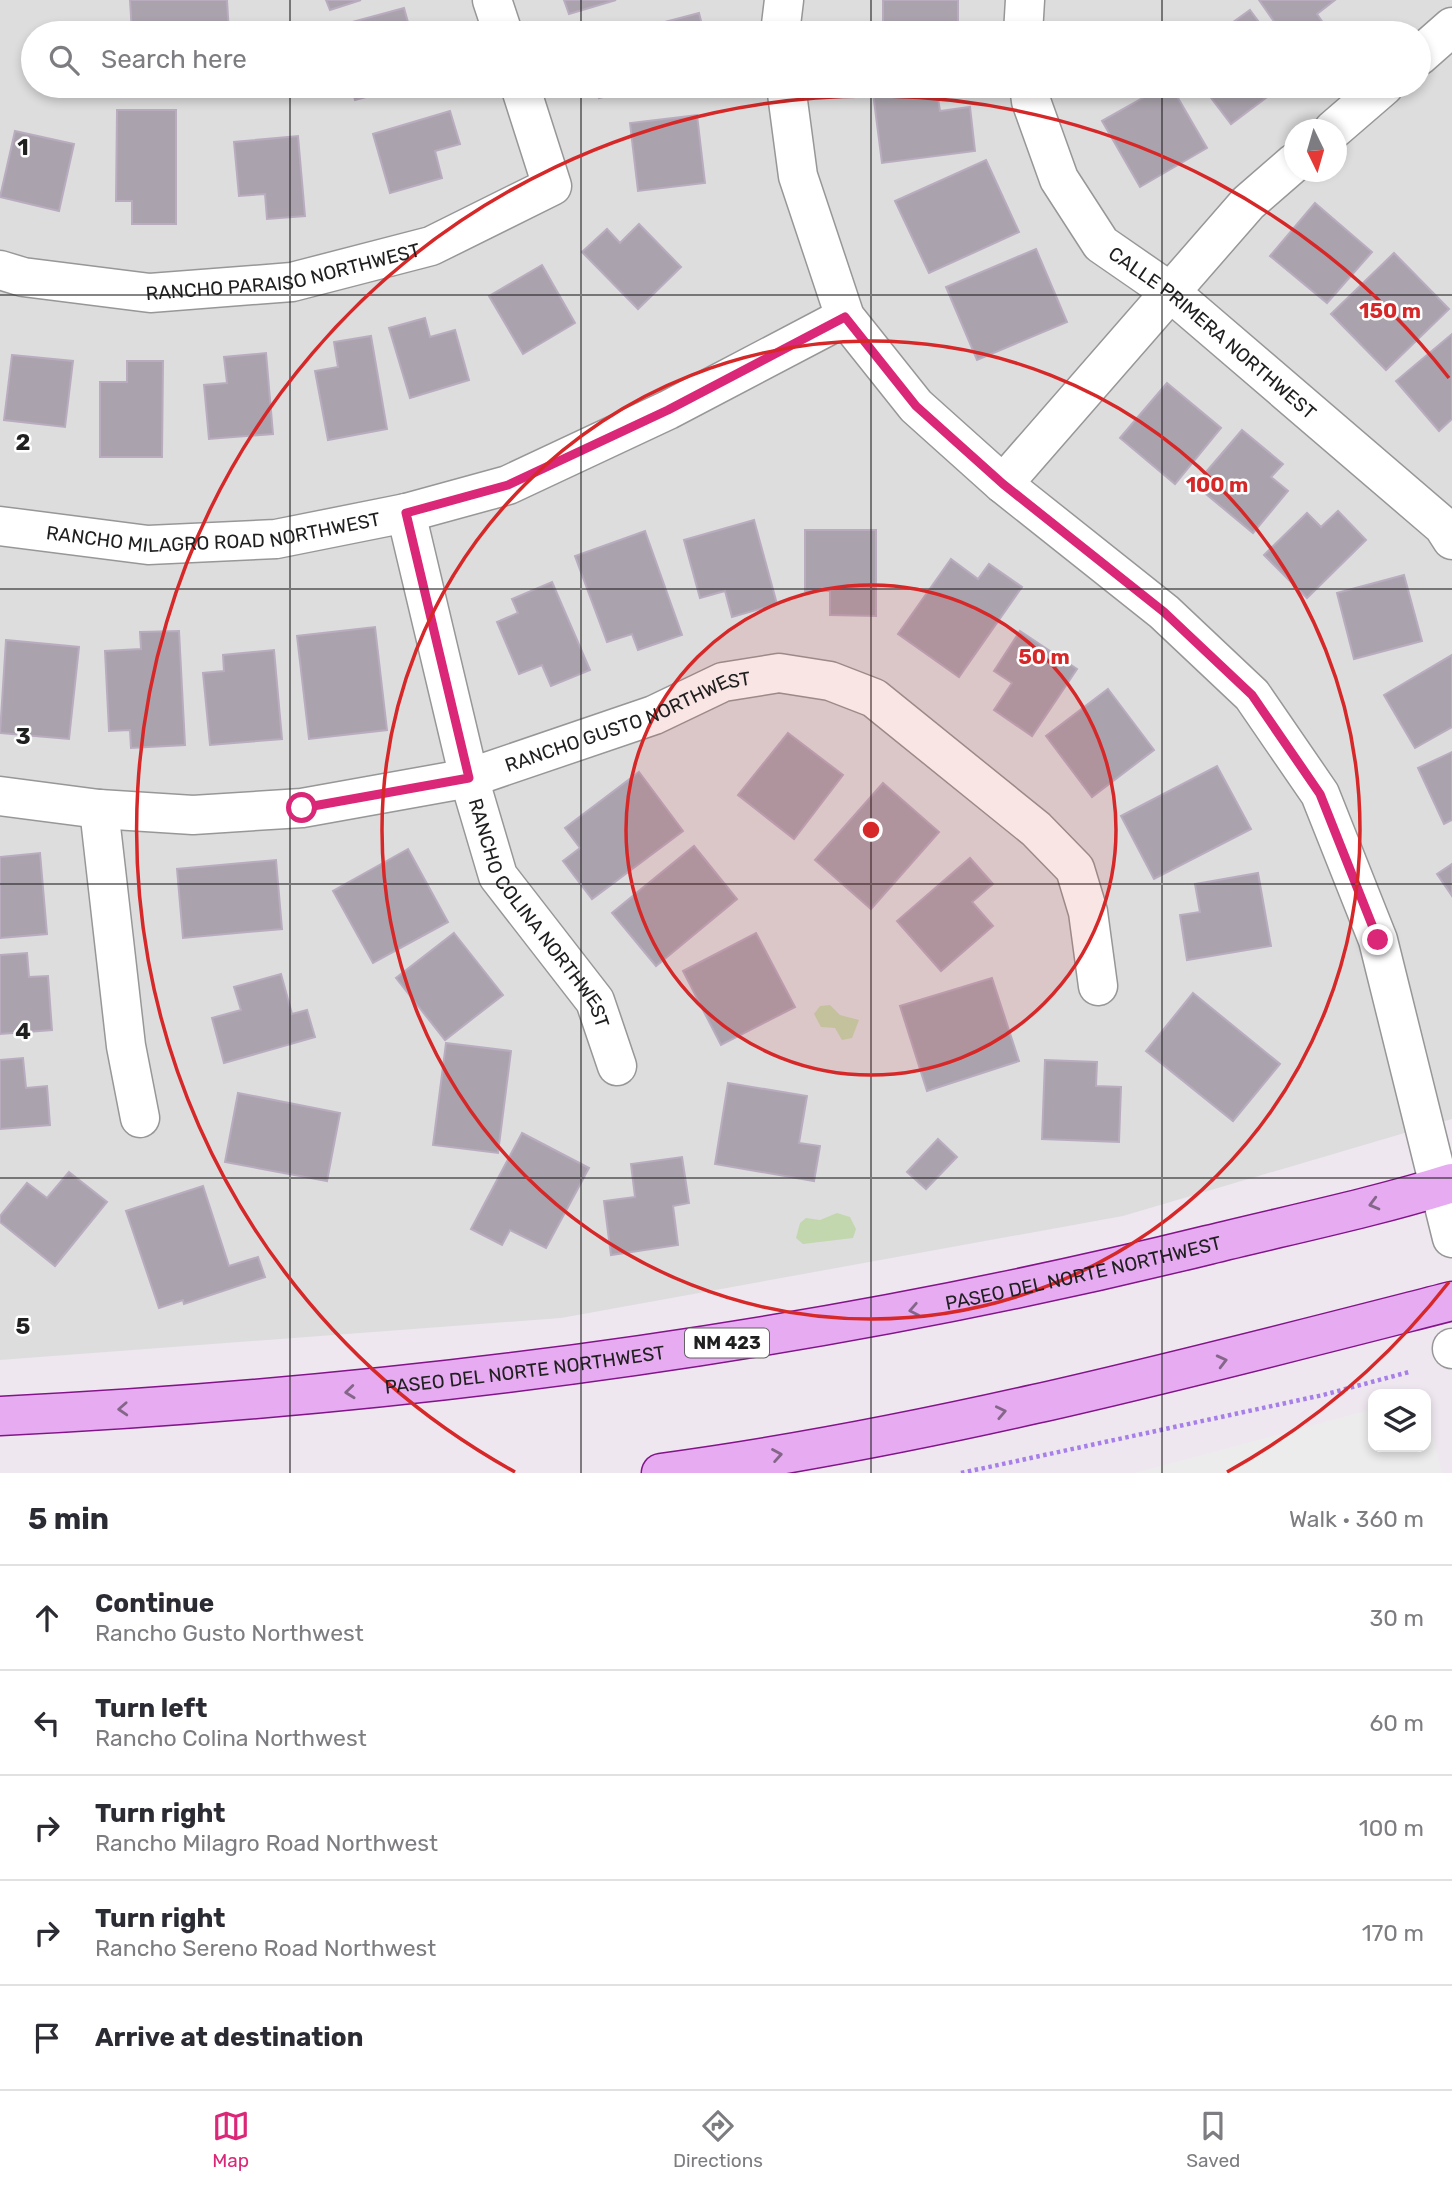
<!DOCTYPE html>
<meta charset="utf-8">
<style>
body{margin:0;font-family:Rubik,sans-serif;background:#f2f2f3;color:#2b2b33}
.controls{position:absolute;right:21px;bottom:21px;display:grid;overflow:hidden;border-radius:14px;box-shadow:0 4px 10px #0003}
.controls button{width:63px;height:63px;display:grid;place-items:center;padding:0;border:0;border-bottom:2px solid #e1e1e2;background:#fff;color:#2b2b33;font:35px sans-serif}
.compass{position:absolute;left:1284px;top:119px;width:63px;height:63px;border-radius:50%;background:#fff;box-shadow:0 4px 10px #0003;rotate:175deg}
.stop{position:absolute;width:21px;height:21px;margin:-16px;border:5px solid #db2777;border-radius:50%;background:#fff}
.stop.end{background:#db2777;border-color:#fff;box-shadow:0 2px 7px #0008}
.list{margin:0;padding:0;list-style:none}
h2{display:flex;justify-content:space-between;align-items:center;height:91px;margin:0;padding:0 28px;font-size:30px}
h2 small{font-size:23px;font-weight:400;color:#7c7c81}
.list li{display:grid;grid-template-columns:46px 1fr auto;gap:21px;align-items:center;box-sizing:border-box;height:105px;padding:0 28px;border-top:2px solid #e1e1e2}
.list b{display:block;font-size:26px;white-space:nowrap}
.list p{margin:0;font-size:23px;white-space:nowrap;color:#7c7c81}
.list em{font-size:23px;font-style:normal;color:#7c7c81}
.icon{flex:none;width:38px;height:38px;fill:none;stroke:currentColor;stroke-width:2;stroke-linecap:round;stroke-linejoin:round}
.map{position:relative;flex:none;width:1452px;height:1473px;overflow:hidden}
.search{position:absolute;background:#fff;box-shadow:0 4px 10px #0003;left:21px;right:21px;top:21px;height:77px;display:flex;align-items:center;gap:18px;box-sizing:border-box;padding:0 24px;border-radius:38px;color:#7c7c81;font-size:26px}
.sheet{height:616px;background:#fff}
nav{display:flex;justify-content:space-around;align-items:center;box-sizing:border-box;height:98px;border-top:2px solid #e1e1e2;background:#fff;font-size:19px;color:#7c7c81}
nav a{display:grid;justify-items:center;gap:4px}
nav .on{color:#db2777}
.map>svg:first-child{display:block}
.residential{fill:#ddddde;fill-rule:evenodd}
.parking{fill:#ececec}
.water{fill:#c2d7ad}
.building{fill:#aaa3ad;stroke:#b9acbf;stroke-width:2}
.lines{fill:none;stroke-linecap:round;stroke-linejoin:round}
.minor-casing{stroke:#979797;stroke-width:41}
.major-casing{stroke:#821389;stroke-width:41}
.path{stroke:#a67fe9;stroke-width:4.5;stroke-dasharray:3.5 3.5;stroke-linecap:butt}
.minor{stroke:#fff;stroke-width:38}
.major{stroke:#e6abf1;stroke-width:38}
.oneway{stroke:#836688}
.route{stroke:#db2777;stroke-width:9}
.grid{fill:none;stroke:#202020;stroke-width:2;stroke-opacity:0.55}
.ring{fill:none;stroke:#d62828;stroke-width:3.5}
.labels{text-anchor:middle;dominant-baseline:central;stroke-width:5;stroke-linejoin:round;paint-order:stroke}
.shield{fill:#fff;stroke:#636363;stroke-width:2}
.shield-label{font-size:18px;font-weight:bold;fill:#202020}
.street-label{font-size:19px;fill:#202020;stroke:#fff}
.grid-label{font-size:23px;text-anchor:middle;font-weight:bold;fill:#202020;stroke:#fff;stroke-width:5;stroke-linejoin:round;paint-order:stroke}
.centre{fill:#d62828;stroke:#fff;stroke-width:3.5}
.ring-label{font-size:21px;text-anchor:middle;font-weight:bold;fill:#d62828;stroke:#fff;stroke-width:5;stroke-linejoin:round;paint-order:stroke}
</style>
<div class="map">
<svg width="1452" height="1473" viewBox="0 0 1452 1473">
<rect width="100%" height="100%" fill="#efe7ef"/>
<path class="residential" d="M0,0H1452V1119L1123,1216L561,1318L0,1360ZM33,33H1419V86H33ZM1294,130H1336V172H1294Z"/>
<polygon class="parking" points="1426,1408 1442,1473 1135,1473 1373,1409 1373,1447 1426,1447"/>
<g class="water">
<polygon points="830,1005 840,1015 859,1020 852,1038 842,1040 835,1028 821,1027 814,1014 820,1006"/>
<polygon points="837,1213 850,1217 856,1229 853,1238 803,1244 796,1238 800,1223 806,1218 820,1220"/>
</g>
<g class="building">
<polygon points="130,0 227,0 229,33 132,33"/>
<polygon points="326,0 361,0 330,10"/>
<polygon points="564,0 616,0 569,14"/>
<rect x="883" y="0" width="75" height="33"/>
<polygon points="1259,0 1335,0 1317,14 1330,33 1282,33"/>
<polygon points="404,8 411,33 336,33 334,27"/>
<polygon points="1250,10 1267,33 1218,33"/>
<polygon points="699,13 704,33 623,33"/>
<polygon points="351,86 406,86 355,100"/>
<polygon points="595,86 646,86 599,98"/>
<polygon points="936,86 940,111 970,107 975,151 882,163 873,93"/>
<polygon points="1164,86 1171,86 1207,148 1140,187 1102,121"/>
<polygon points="1202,86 1258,86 1267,97 1231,124"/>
<polygon points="117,110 176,110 176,224 132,224 132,201 116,201"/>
<polygon points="450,111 460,144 435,151 442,178 390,193 373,134"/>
<polygon points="697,115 705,183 638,191 630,123"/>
<polygon points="15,131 74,144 59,211 0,197"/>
<polygon points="298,136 305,216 267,219 265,194 239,196 234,142"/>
<polygon points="986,160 1019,232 929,273 895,201"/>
<polygon points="1315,203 1372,252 1327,303 1270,256"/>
<polygon points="639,224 681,267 638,309 582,252 607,229 620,243"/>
<polygon points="1036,249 1067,322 977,360 946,287"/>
<polygon points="1394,253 1449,309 1386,370 1331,314"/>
<polygon points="542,265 575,323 523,354 489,296"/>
<polygon points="425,318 430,337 455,330 469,380 410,398 389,328"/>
<polygon points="1452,334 1452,419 1439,431 1396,381"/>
<polygon points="371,336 387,429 328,440 315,371 338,367 334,342"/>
<polygon points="266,353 273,434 209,439 204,385 227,383 224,357"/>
<polygon points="12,355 73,361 65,427 4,420"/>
<polygon points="127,361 163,361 162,457 100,457 100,382 127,382"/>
<polygon points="1167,383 1221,428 1175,484 1120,438"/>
<polygon points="1242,430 1283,464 1271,477 1288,491 1253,533 1195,485"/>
<polygon points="1338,511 1366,540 1307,598 1264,555 1307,513 1321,527"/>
<polygon points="754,520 777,604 732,617 725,591 700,598 684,540"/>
<polygon points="805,530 876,530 876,616 830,615 830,591 805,591"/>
<polygon points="645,531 682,635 638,650 632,634 607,642 575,556"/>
<polygon points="951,559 978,579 989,564 1022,587 959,677 898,634"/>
<polygon points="1404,575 1422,641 1354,659 1337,593"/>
<polygon points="552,582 590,670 551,686 542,665 519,674 497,622 518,613 512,599"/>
<polygon points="375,627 387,730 309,739 297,636"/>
<polygon points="179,631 185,745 131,748 130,730 109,731 105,651 141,649 140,632"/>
<polygon points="1020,631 1077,669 1032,736 994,710 1012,683 994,671"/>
<polygon points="6,640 79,647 69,739 0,733"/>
<polygon points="274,650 282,739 210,745 203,673 224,671 223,655"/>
<polygon points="1452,655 1452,727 1415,748 1384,695"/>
<polygon points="1108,689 1154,750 1092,797 1046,736"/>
<polygon points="788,733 843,775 794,839 738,795"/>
<polygon points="1452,752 1452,820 1444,824 1418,768"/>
<polygon points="1217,766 1251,829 1154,879 1121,816"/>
<polygon points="639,772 683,831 592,899 563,861 580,848 565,828"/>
<polygon points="883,783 939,832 871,909 815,860"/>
<polygon points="694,846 737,899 656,966 612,913"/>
<polygon points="408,849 448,922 373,963 333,891"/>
<polygon points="40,853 47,934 0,938 0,857"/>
<polygon points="970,858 993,884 972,902 993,926 941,971 897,921"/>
<polygon points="276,860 282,929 183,938 177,869"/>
<polygon points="1452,864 1452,896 1437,874"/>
<polygon points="1258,873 1271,946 1187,960 1180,915 1200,912 1195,884"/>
<polygon points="454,933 503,995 445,1040 396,978"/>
<polygon points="756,933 795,1007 721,1045 683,971"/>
<polygon points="27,953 29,977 48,976 52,1030 0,1034 0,955"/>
<polygon points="281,974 292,1014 307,1010 315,1037 224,1063 212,1018 241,1010 234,987"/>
<polygon points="992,978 1019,1061 927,1091 900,1006"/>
<polygon points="1193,993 1280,1064 1233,1121 1146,1051"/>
<polygon points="446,1043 511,1051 498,1153 433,1145"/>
<polygon points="23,1058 26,1088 47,1086 50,1125 0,1129 0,1060"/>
<polygon points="1045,1060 1097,1062 1096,1086 1121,1087 1119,1142 1042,1139"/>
<polygon points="728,1083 807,1096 799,1143 820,1146 814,1181 715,1164"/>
<polygon points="238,1093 340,1113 327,1181 225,1162"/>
<polygon points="522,1133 589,1168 546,1248 510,1230 502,1245 471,1229"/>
<polygon points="938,1139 957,1157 926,1189 907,1172"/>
<polygon points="682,1157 689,1203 673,1206 678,1245 611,1255 604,1201 635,1197 631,1164"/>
<polygon points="69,1172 107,1202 55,1266 0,1222 0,1216 27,1183 47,1198"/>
<polygon points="203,1186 229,1266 258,1257 265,1277 184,1304 183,1300 159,1308 126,1211"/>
</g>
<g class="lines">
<g class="minor-casing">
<g id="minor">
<polyline points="492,0 503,33"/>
<polyline points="780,33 784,0"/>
<polyline points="1023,33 1025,0"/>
<polyline points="1419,56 1452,27"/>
<polyline points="786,86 798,176 845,317 916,406 1003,484 1164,612 1252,695 1320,794 1378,940 1452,1238"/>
<path id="s1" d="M1029,86L1031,101L1059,179L1101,244L1169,291L1443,526L1452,540"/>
<polyline points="1333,130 1384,86"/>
<path id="s2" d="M0,270L23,277L150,293L292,282L431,246L552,186L520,86"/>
<polyline points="1003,484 1248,203 1294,163"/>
<path id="s3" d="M406,513L469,778L498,876L595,1001L617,1066"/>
<path id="s4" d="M0,526L148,545L276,539L406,513L508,485L668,410L845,317"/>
<path id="s5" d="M0,796L99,809L193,815L302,808L469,778L654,715L723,682L779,673L830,681L874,698L1036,829L1075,869L1088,912L1098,986"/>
<polyline points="99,809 126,1046 140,1118"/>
<polyline points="1452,1348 1452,1349"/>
</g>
</g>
<g class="major-casing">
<g id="major">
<path id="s6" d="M0,1416C408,1396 811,1343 1208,1245C1289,1225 1372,1208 1452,1183"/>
<path d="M661,1473C929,1437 1190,1368 1452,1301"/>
</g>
</g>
<polyline class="path" points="961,1473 1323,1395 1409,1372"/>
<use href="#minor" class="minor"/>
<use href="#major" class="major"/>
</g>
<defs><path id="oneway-chevron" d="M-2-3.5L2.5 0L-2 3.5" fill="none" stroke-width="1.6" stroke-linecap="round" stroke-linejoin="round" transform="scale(1.75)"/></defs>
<g class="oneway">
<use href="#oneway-chevron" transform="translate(1374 1204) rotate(165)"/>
<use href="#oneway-chevron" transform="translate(914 1310) rotate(169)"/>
<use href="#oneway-chevron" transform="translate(1222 1361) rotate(-14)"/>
<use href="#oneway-chevron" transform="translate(350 1392) rotate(174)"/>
<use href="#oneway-chevron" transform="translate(123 1409) rotate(177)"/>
<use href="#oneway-chevron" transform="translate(1001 1412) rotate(-12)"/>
<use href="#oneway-chevron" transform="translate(777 1455) rotate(-10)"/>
</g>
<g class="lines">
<polyline class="route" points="302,808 469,778 406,513 508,485 668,410 845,317 916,406 1003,484 1164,612 1252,695 1320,794 1378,940"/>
</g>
<path class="grid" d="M290,0V33M581,0V33M871,0V33M1162,0V33M290,86V1473M581,86V1473M871,86V1473M1162,86V1473M0,295H1452M0,589H1452M0,884H1452M0,1178H1452"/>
<circle cx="871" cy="830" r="245" fill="#d62828" fill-opacity=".12"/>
<g class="ring">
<circle cx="871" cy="830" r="245"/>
<circle cx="871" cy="830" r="489"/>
<path d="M1449 1282A734 734 0 0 1 1227 1472M515 1472A734 734 0 1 1 1449 378"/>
</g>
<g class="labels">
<rect class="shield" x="685" y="1328.5" width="84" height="29" rx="5"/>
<g class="shield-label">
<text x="727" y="1343">NM 423</text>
</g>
<g class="street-label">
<text stroke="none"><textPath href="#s2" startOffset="287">RANCHO PARAISO NORTHWEST</textPath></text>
<text stroke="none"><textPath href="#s1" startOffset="318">CALLE PRIMERA NORTHWEST</textPath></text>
<text stroke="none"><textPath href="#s4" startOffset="215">RANCHO MILAGRO ROAD NORTHWEST</textPath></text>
<text stroke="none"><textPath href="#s5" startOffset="642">RANCHO GUSTO NORTHWEST</textPath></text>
<text stroke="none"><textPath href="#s3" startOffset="427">RANCHO COLINA NORTHWEST</textPath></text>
<text stroke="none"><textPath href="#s6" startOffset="1094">PASEO DEL NORTE NORTHWEST</textPath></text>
<text stroke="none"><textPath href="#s6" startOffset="527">PASEO DEL NORTE NORTHWEST</textPath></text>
</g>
</g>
<g class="grid-label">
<text x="23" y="155">1</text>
<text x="23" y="450">2</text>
<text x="23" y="744">3</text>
<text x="23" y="1039">4</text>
<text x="23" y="1334">5</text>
</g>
<circle cx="871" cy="830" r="10" class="centre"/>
<g class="ring-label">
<text x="1390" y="318">150 m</text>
<text x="1217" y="492">100 m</text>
<text x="1044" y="664">50 m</text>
</g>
</svg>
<div class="controls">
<button><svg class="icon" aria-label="layers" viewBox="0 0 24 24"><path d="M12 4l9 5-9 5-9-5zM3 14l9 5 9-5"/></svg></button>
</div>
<svg class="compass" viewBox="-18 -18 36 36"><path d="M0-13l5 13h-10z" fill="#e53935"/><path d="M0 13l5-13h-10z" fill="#7c7c81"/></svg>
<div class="stop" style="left:302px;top:808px"></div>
<div class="stop end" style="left:1378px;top:940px"></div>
<div class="search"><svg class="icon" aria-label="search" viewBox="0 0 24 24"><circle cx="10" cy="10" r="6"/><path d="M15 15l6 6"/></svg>Search here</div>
</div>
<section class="sheet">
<h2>5 min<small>Walk · 360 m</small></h2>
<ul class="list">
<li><svg class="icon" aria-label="ahead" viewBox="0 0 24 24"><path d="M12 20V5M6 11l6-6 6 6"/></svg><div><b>Continue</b><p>Rancho Gusto Northwest</p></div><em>30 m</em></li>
<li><svg class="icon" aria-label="left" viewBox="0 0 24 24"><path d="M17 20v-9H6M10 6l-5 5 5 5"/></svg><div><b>Turn left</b><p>Rancho Colina Northwest</p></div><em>60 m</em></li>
<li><svg class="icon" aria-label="right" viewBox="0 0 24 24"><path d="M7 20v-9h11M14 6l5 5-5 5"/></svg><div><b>Turn right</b><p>Rancho Milagro Road Northwest</p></div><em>100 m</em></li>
<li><svg class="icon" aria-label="right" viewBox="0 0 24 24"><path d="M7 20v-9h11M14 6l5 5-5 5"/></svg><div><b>Turn right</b><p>Rancho Sereno Road Northwest</p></div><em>170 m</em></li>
<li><svg class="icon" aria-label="arrive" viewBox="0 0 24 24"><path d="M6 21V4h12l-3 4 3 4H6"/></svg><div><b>Arrive at destination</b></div></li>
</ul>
</section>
<nav>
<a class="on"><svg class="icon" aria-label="map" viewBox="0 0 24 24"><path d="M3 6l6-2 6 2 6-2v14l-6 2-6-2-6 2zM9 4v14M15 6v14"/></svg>Map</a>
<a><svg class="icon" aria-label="directions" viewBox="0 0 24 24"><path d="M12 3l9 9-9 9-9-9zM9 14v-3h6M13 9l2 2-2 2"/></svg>Directions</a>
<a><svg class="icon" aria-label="saved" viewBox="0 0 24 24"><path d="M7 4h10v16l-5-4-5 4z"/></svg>Saved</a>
</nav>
